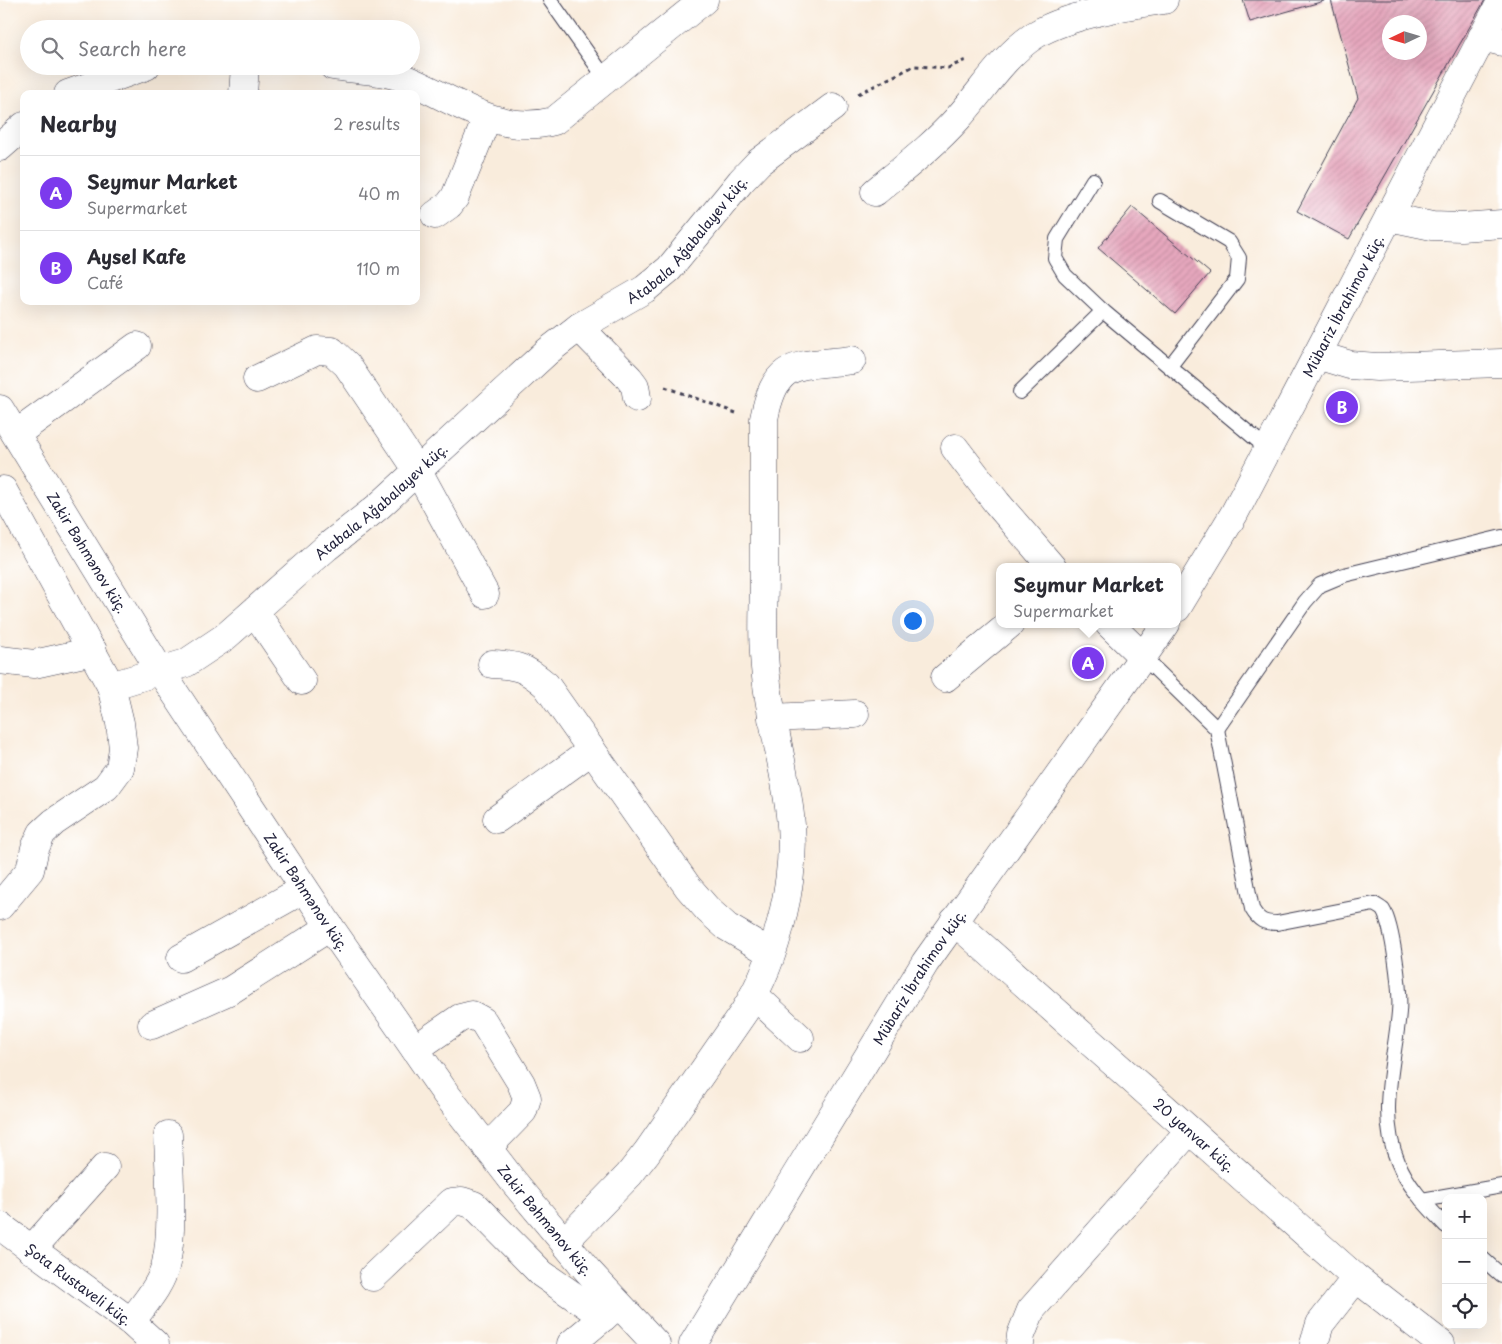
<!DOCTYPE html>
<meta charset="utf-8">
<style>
body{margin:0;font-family:"Playpen Sans",sans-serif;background:#f7f7f7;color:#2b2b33}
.controls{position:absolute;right:15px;bottom:15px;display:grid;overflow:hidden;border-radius:10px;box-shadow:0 5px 20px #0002}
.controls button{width:45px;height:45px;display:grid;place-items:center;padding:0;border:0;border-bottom:1px solid #e1e1e2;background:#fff;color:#2b2b33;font:25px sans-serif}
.compass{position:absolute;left:1382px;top:15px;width:45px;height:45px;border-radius:50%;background:#fff;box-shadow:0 5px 20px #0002;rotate:266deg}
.you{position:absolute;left:912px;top:620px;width:18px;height:18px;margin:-12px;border:4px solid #fff;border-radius:50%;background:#1a73e8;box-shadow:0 0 0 8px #1a73e833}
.badge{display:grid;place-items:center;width:32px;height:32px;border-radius:50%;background:#7c3aed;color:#fff;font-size:16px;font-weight:700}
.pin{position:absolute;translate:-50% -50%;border:2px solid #fff;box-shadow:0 1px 5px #0006}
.popup{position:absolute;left:996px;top:563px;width:185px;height:65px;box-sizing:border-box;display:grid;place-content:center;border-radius:10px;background:#fff;filter:drop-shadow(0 1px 4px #0005);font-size:16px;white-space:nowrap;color:#7c7c81}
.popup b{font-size:19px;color:#2b2b33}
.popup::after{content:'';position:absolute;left:50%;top:100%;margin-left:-10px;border:10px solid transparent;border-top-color:#fff}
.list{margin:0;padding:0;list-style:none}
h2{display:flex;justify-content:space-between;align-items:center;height:65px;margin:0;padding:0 20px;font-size:21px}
h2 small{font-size:16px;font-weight:400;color:#7c7c81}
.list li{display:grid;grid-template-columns:32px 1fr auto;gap:15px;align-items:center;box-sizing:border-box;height:75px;padding:0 20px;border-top:1px solid #e1e1e2}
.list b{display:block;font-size:19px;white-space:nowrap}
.list p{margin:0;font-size:16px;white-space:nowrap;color:#7c7c81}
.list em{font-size:16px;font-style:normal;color:#7c7c81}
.icon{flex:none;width:28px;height:28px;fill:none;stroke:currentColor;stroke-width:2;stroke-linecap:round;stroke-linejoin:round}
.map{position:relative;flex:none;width:1502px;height:1344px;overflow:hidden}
.search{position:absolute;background:#fff;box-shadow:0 5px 20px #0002;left:20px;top:20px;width:400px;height:55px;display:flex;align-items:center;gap:12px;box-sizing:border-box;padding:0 18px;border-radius:28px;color:#7c7c81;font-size:19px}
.panel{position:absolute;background:#fff;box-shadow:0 5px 20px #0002;left:20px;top:90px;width:400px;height:215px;border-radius:10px}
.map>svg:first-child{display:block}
.building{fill:url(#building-hatch);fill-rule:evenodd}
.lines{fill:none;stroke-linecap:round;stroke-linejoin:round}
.service-casing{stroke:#424053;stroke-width:16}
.minor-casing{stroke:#424053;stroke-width:29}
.tertiary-casing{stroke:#424053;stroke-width:29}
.path{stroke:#424053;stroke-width:3;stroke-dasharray:4 4;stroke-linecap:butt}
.service{stroke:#fff;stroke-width:14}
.minor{stroke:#fff;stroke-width:28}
.tertiary{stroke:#fff;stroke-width:28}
.labels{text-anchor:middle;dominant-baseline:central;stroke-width:4;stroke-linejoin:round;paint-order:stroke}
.street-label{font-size:14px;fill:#22223b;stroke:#fff}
</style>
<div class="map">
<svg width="1502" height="1344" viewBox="0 0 1502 1344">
<defs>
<pattern id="building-hatch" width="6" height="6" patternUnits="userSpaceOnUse" patternTransform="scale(1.25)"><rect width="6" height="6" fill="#e6a7bd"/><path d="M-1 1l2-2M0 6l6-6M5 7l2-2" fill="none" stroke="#c58fa3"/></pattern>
</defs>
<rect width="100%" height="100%" fill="#fff"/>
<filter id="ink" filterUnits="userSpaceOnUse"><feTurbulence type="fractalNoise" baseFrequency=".02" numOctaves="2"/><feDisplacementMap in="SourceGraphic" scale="10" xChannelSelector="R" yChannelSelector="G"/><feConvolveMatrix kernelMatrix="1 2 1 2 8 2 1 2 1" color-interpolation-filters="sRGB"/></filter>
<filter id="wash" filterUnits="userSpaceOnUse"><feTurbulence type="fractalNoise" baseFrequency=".0096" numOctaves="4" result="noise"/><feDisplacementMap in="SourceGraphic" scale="20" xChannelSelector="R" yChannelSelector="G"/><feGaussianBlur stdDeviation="1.12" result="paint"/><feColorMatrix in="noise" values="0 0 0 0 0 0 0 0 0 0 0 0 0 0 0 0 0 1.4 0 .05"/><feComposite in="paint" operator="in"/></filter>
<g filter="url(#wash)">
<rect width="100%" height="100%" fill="#f9ecdc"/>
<g id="blocks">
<g class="building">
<polygon points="1243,0 1324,0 1324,1 1250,22"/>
<path d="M1331,0H1485L1349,239L1297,211L1358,98ZM1390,22H1420V52H1390Z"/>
<polygon points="1132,207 1210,273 1175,314 1098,248"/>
</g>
</g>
</g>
<g filter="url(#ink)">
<use href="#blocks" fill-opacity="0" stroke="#424053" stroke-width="1"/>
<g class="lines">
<g class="service-casing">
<g id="service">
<polyline points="550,0 606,79"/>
<polyline points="1093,180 1057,239 1055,258 1065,275 1103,311 1269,450"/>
<polyline points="1160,201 1229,242 1239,258 1237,279 1170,366"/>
<polyline points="1020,392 1103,311"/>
<path d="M1143,657L1217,729L1252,909C1259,921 1264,923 1277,923L1374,904C1377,906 1381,908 1383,910C1393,926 1401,992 1399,1012C1395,1061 1377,1114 1398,1162C1408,1187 1428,1207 1446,1226"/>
<polyline points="1217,729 1305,602 1320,585 1344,575 1502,537"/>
<polyline points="1422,1200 1502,1186"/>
<polyline points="1483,1259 1502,1276"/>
</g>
</g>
<g class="minor-casing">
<g id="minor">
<polyline points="1482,37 1502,42"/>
<path d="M333,66C357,70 385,70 408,80C456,100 499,136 554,121L704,0"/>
<polyline points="68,94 146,66"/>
<polyline points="243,94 245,66"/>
<polyline points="0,147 24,126"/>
<path d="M875,192C904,168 933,146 958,118C983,90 1003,56 1035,35C1066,16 1127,5 1164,0"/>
<polyline points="435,215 449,205 455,197 487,118"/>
<polyline points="1389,217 1432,226 1461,227 1502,224"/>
<polyline points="579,327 629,378 635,386 637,398"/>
<polyline points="1317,355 1350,365 1377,367 1502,363"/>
<polyline points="257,379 317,350 332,351 347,365 418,471 485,594"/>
<path id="s1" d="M0,409L161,672L330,927L446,1094L513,1181L588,1271L656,1344"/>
<polyline points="16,434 137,346"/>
<polyline points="955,448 997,503 1052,567"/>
<polyline points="3,490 111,686"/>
<polyline points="255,612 302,681"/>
<polyline points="1109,624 1143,657"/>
<polyline points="0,660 34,664 93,651"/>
<path d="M492,664C518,665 526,668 546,685L688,887L708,910L727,927L771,953"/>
<polyline points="945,678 1010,624"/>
<polyline points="772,718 855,714"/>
<polyline points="497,819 591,751"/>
<path id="s2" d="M0,906L30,870L35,848L42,833L54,822L106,787L120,768L123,748L120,723L111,686L186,663L225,637L327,547L379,506L548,351L579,327L645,289L669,269L741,181L759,162L833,107"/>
<path id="s3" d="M954,921L1356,1278L1441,1344"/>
<polyline points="181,958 304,889"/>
<polyline points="754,995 800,1038"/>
<polyline points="152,1025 231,990 330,927"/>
<polyline points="415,1049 460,1018 472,1015 483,1021 521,1083 527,1098 523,1111 487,1148"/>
<path id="s4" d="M0,1226L131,1322L155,1344"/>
<path d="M564,1242L629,1175L647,1152L744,1012C777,959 798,877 790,815C784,761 767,709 764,654C762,628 764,601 764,575C764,523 764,471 764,419C776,357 798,367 852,360"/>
<polyline points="31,1250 105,1167"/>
<polyline points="373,1277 452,1202 462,1201 474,1205 542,1274 604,1317"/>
<path d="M131,1322C143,1305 162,1285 166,1263C174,1228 169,1172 168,1135"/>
<polyline points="571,1344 618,1305"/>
<polyline points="1020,1344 1021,1335 1031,1310 1189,1131"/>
<polyline points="1314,1344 1320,1324 1356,1278"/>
</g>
</g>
<g class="tertiary-casing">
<g id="tertiary">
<path id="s5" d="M1177,608L1234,514L1502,0"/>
<path id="s6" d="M693,1344L925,963L1166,624"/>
</g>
</g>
<g class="path">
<polyline points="858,94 914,66 948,68 968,59"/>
<polyline points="665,387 736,413"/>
</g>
<use href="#service" class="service"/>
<use href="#minor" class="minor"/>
<use href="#tertiary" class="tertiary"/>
</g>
</g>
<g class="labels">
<g class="street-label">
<text stroke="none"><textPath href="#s2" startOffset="1009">Atabala Ağabalayev küç.</textPath></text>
<text stroke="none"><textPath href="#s5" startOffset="345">Mübariz İbrahimov küç.</textPath></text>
<text stroke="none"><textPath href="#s2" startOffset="604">Atabala Ağabalayev küç.</textPath></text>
<text stroke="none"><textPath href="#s1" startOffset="168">Zakir Bəhmənov küç.</textPath></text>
<text stroke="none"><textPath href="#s1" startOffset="572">Zakir Bəhmənov küç.</textPath></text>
<text stroke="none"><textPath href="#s6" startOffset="431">Mübariz İbrahimov küç.</textPath></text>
<text stroke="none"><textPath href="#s3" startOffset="322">20 yanvar küç.</textPath></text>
<text stroke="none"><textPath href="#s1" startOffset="978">Zakir Bəhmənov küç.</textPath></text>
<text stroke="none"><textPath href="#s4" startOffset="98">Şota Rustaveli küç.</textPath></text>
</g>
</g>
</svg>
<div class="controls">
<button>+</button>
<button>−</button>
<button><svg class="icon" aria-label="locate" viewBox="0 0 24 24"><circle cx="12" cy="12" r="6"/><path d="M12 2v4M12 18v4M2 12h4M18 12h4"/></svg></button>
</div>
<svg class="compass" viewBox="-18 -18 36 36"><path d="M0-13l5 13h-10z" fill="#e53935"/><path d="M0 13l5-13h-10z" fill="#7c7c81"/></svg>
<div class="you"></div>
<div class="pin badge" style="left:1088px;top:663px">A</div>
<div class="popup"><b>Seymur Market</b>Supermarket</div>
<div class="pin badge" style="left:1342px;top:407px">B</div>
<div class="search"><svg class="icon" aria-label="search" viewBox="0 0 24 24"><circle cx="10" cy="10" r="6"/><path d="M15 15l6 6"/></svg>Search here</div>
<section class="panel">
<h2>Nearby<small>2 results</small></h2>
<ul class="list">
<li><span class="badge">A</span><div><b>Seymur Market</b><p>Supermarket</p></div><em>40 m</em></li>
<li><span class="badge">B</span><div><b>Aysel Kafe</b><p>Café</p></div><em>110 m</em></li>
</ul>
</section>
</div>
